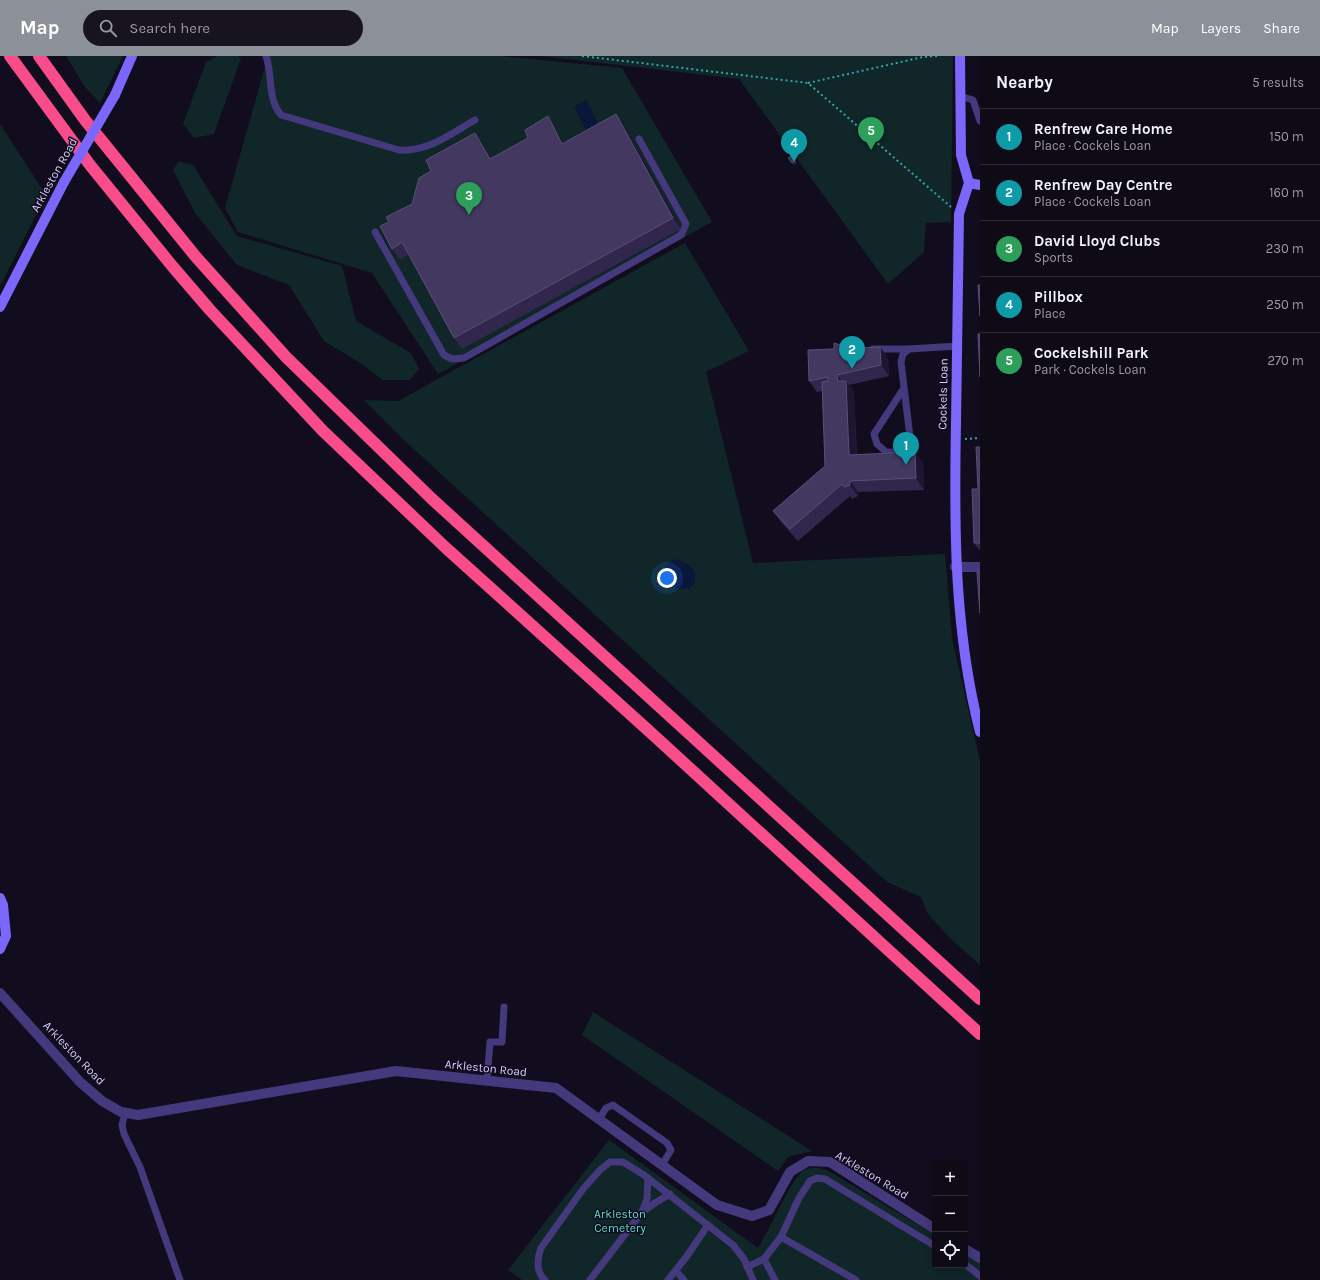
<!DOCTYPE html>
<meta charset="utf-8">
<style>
body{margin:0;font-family:Karla,sans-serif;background:#17131f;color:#f1f3f6}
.controls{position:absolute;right:12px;bottom:12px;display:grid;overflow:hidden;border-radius:4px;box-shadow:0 2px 10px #0003}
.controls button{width:36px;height:36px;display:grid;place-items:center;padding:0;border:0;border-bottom:1px solid #2e2b35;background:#0e0a16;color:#f1f3f6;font:20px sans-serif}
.you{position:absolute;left:667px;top:522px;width:14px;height:14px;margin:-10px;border:3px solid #fff;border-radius:50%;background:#1a73e8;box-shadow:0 0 0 6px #1a73e833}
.badge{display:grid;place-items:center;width:26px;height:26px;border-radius:50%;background:#8c9099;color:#fff;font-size:13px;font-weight:700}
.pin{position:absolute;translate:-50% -33px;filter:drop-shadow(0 1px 2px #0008)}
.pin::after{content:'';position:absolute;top:21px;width:14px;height:12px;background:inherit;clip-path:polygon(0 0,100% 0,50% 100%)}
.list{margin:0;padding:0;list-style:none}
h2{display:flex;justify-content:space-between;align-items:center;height:52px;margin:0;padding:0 16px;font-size:17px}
h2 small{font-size:13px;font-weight:400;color:#9b9aa1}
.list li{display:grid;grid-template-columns:26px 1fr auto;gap:12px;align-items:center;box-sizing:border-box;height:56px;padding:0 16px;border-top:1px solid #2e2b35}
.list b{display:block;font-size:15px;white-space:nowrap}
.list p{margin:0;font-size:13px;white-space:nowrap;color:#9b9aa1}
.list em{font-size:13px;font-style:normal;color:#9b9aa1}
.icon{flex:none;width:22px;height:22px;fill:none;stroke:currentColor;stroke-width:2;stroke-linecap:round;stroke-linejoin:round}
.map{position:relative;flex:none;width:980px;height:1224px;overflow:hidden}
header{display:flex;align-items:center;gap:24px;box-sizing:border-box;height:56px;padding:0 20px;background:#8c9099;color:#fff}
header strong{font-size:19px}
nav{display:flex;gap:22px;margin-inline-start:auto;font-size:14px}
.search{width:280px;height:36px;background:#17131f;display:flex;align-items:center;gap:10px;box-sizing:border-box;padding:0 14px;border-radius:22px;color:#9b9aa1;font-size:15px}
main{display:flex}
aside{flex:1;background:#0e0a16}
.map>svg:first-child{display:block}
.green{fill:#102628}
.water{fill:#0a163a}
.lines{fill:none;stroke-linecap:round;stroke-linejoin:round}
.path{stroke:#31a5ac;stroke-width:2;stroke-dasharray:2 3;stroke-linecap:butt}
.lane{stroke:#43397c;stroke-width:7}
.street{stroke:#43397c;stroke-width:10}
.secondary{stroke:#7b67fa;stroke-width:10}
.highway{stroke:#f94c8b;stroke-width:12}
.secondary-bridge{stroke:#7b67fa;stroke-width:10}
.wall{fill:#31264c}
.shaded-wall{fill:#1d1532}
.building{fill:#43385f;stroke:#5a4f78}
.labels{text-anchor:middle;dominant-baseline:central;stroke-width:3;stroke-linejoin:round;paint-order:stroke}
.street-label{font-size:12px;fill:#d7ccfd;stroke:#120d1e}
.park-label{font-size:12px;fill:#5bdac9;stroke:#120d1e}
</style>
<header>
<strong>Map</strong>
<div class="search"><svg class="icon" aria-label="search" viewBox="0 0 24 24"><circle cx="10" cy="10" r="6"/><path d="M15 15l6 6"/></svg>Search here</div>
<nav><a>Map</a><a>Layers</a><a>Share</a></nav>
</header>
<main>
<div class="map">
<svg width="980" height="1224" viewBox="0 0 980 1224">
<rect width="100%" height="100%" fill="#120d1e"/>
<g class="green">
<polygon points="66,0 123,0 100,47 85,31"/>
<polygon points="218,0 237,0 241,2 214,78 194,82 183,68 206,6"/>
<polygon points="268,0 500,0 622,12 712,166 438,318 372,217 238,176 225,152"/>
<polygon points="541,0 953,0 951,166 926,167 924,196 888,228 739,23"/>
<polygon points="0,68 46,139 0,230"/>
<polygon points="179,105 193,109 237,180 342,210 356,265 411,297 419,313 410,324 383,324 359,306 324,285 289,229 237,209 195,157 173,114"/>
<polygon points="685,187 749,295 706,316 753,507 945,498 952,582 980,705 980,909 951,883 928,858 921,841 887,826 405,385 364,344 398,345"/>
<polygon points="593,956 812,1095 788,1101 778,1115 582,979"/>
<path d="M609,1084L758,1192C768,1177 791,1123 803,1115C811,1110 819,1112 827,1114L935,1179V1209H965V1198L980,1207V1224H522L508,1214Z"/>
</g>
<g class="water">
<polygon points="586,44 602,75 590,81 574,51"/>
<path d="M675,503L688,508L695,516V527L690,532L677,533C669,526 665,519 666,509Z"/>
</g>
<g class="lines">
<g class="path">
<polyline points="582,0 808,27 951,151"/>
<polyline points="808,27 923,1 937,0"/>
<polyline points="965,383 980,382"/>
</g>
<g class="lane">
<path d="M266,0C273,20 267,42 281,59L399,94C429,96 450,78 475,64"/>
<polyline points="960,40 973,44 980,65"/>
<polyline points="375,176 444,299 452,303 464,302 681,179 686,168 639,83"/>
<polyline points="873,293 909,293"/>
<path d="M904,332L874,378L877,388L886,396C900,397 905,393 910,381L901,306L903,298L909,293L957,290"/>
<polyline points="487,1025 490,986 502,986 504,951"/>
<polyline points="125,1057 122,1069 124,1078 140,1111 180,1224"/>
<polyline points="599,1063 606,1052 613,1049 667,1087 671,1094 662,1109"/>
<polyline points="642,1156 647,1143 648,1122"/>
<polyline points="781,1181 856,1224"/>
<polyline points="764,1203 775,1224"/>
<polyline points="965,1208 980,1220"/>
<polyline points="747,1211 764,1203 781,1181 799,1142 810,1125 817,1122 825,1123 935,1190"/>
<polyline points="676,1215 684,1224"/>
<path d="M545,1224C536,1217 537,1202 541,1192L583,1133L600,1114L610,1106H623L644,1119L733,1189L744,1203L753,1224"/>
<polyline points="590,1224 642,1156 655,1147 670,1138"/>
<polyline points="668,1224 687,1200 708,1169"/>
</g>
<g class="street">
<polyline points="955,511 980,511"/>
<polyline points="0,937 80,1026 102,1045 121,1056 138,1059 396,1015 556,1032 717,1149 752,1160 769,1154 790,1116 808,1105 830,1106 935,1173"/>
<polyline points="965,1193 980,1202"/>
</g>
<g class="secondary">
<path d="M960,0L961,99L969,127L959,158C958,228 957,298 956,367C954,472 954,574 980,676"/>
<polyline points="115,39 132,0"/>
<polyline points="969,127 980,129"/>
<polyline points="0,251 64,126"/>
<polyline points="0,842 3,849 6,880 0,893"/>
</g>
<g class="highway">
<polyline points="10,0 90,109 173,211 210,254 323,375 446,492 649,675 980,978"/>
<polyline points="39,0 85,64 196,201 286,301 432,443 980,943"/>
</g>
<polyline class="secondary-bridge" points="64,126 115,39"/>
</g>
<g class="wall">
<polygon points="616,58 624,69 681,173 462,293 454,282 409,198 400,204 392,193 389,166 412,148 483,88 491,102 555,72 563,87"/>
<polygon points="791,100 797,107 794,109 788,102"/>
<polygon points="860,291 888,302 889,320 849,329 854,336 857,399 915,396 923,408 924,434 858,436 858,440 852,443 850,440 798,485 781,466 773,455 825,410 822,335 817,336 809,325 850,292"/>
<polygon points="980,391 980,495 974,487 978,433"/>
</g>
<g class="shaded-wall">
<polygon points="616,58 624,69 681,173 673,162"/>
<polygon points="548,60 555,72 570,99 562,88"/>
<polygon points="475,77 483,88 498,114 490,103"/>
<polygon points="880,291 888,302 889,320 881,309"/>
<polygon points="837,319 845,330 838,325"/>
<polygon points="846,325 854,336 857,410 849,399"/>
<polygon points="915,396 923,408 924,434 916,422"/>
<polygon points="850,425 858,436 858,440 850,429"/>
</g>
<g class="building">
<polygon points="616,58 673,162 454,282 402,186 392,193 380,170 389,166 386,161 412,148 419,122 431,115 426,104 475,77 490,103 528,82 525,74 548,60 562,88"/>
<polygon points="791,100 795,105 792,107 788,102"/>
<polygon points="978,229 980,229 980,260"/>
<polygon points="978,278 980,278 980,321"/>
<polygon points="834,287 850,292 858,289 858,292 880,291 881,309 837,319 838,325 846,325 849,399 915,396 916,422 850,425 850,429 844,431 842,428 790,473 773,455 825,410 822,326 828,325 828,321 809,325 808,294 834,293"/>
<polygon points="976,391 980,391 980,487 974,487 972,433 978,433"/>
<polygon points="977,516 980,516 980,557"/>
</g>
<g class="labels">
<g class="street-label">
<text transform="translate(54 119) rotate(-61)">Arkleston Road</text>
<text transform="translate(943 338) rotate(-89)">Cockels Loan</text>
<text transform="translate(74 997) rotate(46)">Arkleston Road</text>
<text transform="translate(486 1012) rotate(6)">Arkleston Road</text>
<text transform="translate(872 1119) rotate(31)">Arkleston Road</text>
</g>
<g class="park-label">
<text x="620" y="1158">Arkleston<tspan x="620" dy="14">Cemetery</tspan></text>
</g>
</g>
</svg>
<div class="controls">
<button>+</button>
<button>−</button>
<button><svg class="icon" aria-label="locate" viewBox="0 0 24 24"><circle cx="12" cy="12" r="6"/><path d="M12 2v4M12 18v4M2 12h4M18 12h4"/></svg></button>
</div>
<div class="you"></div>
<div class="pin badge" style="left:906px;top:409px;background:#0f9aa8">1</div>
<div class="pin badge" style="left:852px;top:313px;background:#0f9aa8">2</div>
<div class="pin badge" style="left:469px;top:159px;background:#2e9e5b">3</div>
<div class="pin badge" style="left:794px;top:106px;background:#0f9aa8">4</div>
<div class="pin badge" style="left:871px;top:94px;background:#2e9e5b">5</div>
</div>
<aside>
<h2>Nearby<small>5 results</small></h2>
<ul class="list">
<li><span class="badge" style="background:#0f9aa8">1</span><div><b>Renfrew Care Home</b><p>Place · Cockels Loan</p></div><em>150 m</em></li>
<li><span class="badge" style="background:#0f9aa8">2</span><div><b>Renfrew Day Centre</b><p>Place · Cockels Loan</p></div><em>160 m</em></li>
<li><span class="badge" style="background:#2e9e5b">3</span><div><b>David Lloyd Clubs</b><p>Sports</p></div><em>230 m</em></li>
<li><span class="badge" style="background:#0f9aa8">4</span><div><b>Pillbox</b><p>Place</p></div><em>250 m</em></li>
<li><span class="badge" style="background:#2e9e5b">5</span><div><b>Cockelshill Park</b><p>Park · Cockels Loan</p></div><em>270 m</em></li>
</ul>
</aside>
</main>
